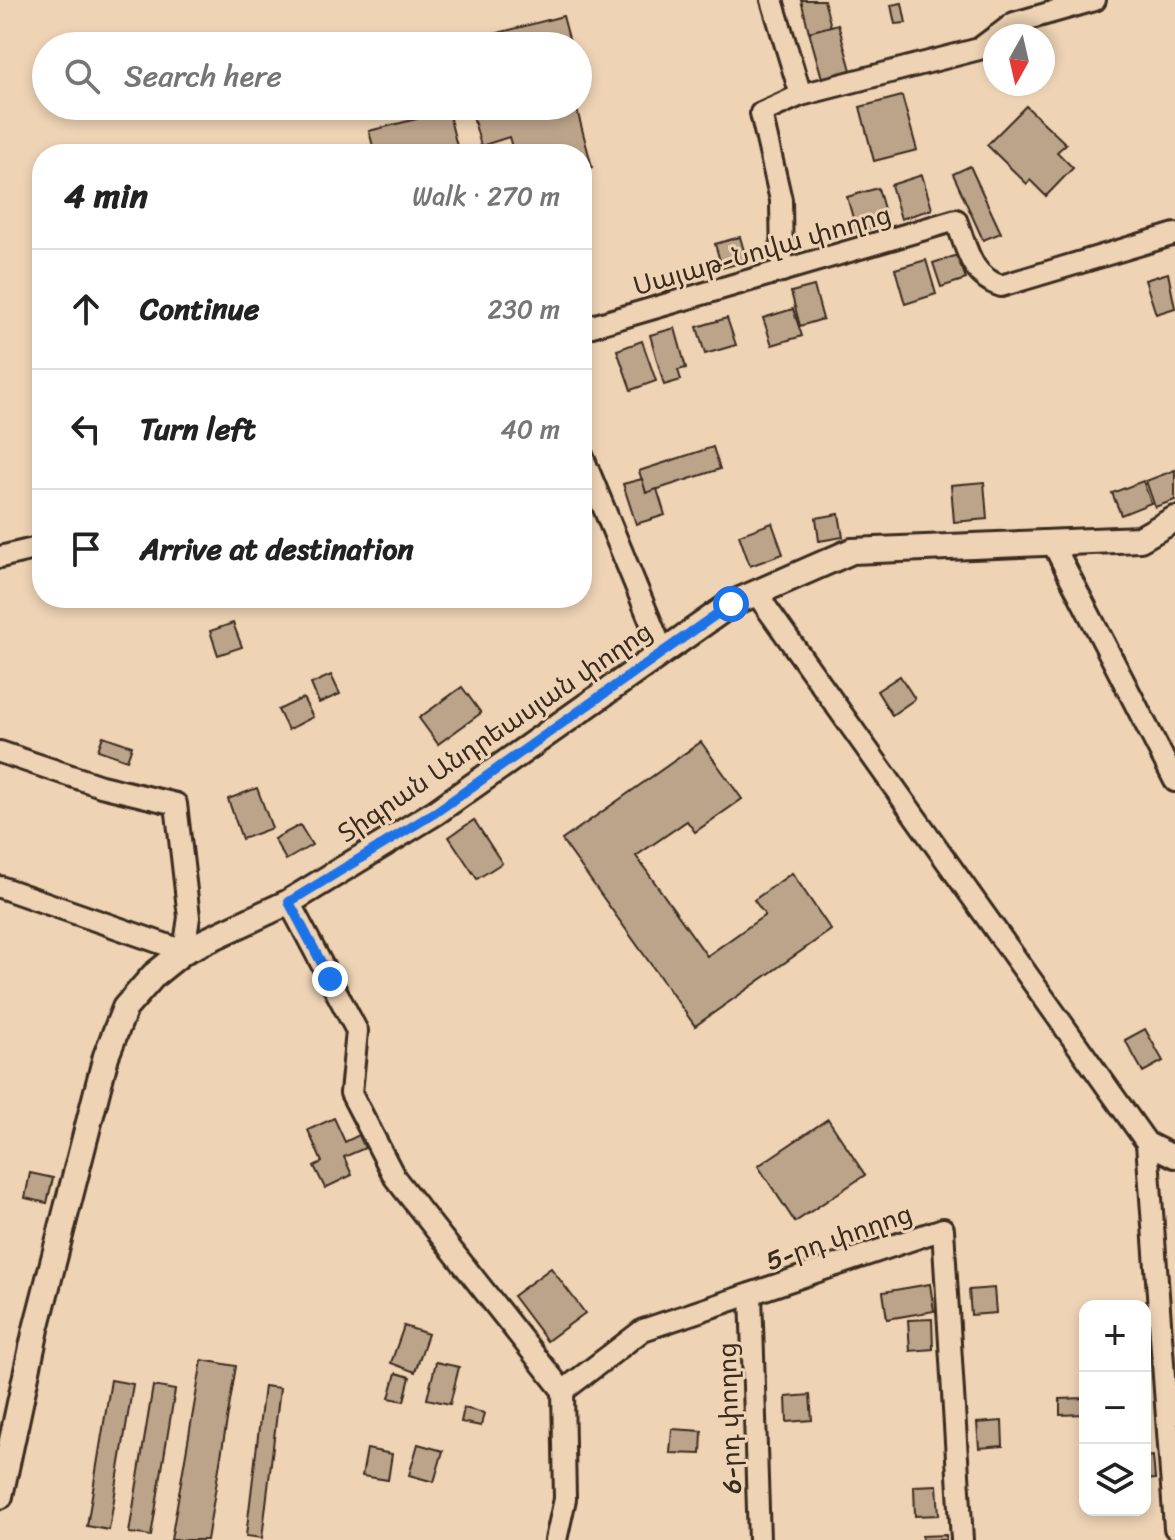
<!DOCTYPE html>
<meta charset="utf-8">
<style>
body{margin:0;font-family:Sriracha,"Noto Sans Armenian",sans-serif;background:#f6f6f6;color:#222}
.controls{position:absolute;right:24px;bottom:24px;display:grid;overflow:hidden;border-radius:16px;box-shadow:0 4px 12px #0003}
.controls button{width:72px;height:72px;display:grid;place-items:center;padding:0;border:0;border-bottom:2px solid #e0e0e0;background:#fff;color:#222;font:40px sans-serif}
.compass{position:absolute;left:983px;top:24px;width:72px;height:72px;border-radius:50%;background:#fff;box-shadow:0 4px 12px #0003;rotate:188deg}
.stop{position:absolute;width:24px;height:24px;margin:-18px;border:6px solid #1a73e8;border-radius:50%;background:#fff}
.stop.end{background:#1a73e8;border-color:#fff;box-shadow:0 2px 8px #0008}
.list{margin:0;padding:0;list-style:none}
h2{display:flex;justify-content:space-between;align-items:center;height:104px;margin:0;padding:0 32px;font-size:34px}
h2 small{font-size:26px;font-weight:400;color:#767676}
.list li{display:grid;grid-template-columns:52px 1fr auto;gap:24px;align-items:center;box-sizing:border-box;height:120px;padding:0 32px;border-top:2px solid #e0e0e0}
.list b{display:block;font-size:30px;white-space:nowrap}
.list em{font-size:26px;font-style:normal;color:#767676}
.icon{flex:none;width:44px;height:44px;fill:none;stroke:currentColor;stroke-width:2;stroke-linecap:round;stroke-linejoin:round}
.map{position:relative;flex:none;width:1175px;height:1540px;overflow:hidden}
.search{position:absolute;background:#fff;box-shadow:0 4px 12px #0003;left:32px;top:32px;width:560px;height:88px;display:flex;align-items:center;gap:20px;box-sizing:border-box;padding:0 28px;border-radius:44px;color:#767676;font-size:30px}
.panel{position:absolute;background:#fff;box-shadow:0 4px 12px #0003;left:32px;top:144px;width:560px;height:464px;border-radius:32px}
.map>svg:first-child{display:block}
.building{fill:#bca48b;stroke:#3b2a1e;stroke-width:2}
.lines{fill:none;stroke-linecap:round;stroke-linejoin:round}
.minor-casing{stroke:#3b2a1e;stroke-width:26}
.major-casing{stroke:#3b2a1e;stroke-width:30}
.minor{stroke:#eed3b5;stroke-width:20}
.major{stroke:#eed3b5;stroke-width:24}
.route{stroke:#1a73e8;stroke-width:10}
.labels{text-anchor:middle;dominant-baseline:central;stroke-width:6;stroke-linejoin:round;paint-order:stroke}
.street-label{font-size:26px;fill:#3b2a1e;stroke:#eed3b5}
</style>
<div class="map">
<svg width="1175" height="1540" viewBox="0 0 1175 1540">
<rect width="100%" height="100%" fill="#eed3b5"/>
<filter id="ink" filterUnits="userSpaceOnUse"><feTurbulence type="fractalNoise" baseFrequency=".0125" numOctaves="2"/><feDisplacementMap in="SourceGraphic" scale="16" xChannelSelector="R" yChannelSelector="G"/><feConvolveMatrix kernelMatrix="1 2 1 2 8 2 1 2 1" color-interpolation-filters="sRGB"/></filter>
<g filter="url(#ink)">
<g class="building">
<polygon points="801,0 824,0 831,27 809,32"/>
<polygon points="902,3 906,23 895,24 891,5"/>
<polygon points="563,16 571,46 468,46 467,41"/>
<polygon points="838,24 851,70 822,78 809,32"/>
<polygon points="902,96 917,150 874,161 860,107"/>
<polygon points="470,106 576,106 592,167 582,170 582,154 514,154 509,137 481,146"/>
<polygon points="1026,106 1066,144 1057,152 1073,168 1046,196 1030,180 1027,184 987,145"/>
<polygon points="448,111 459,154 375,154 369,131"/>
<polygon points="970,166 1001,233 983,240 953,174"/>
<polygon points="922,175 932,209 901,219 891,185"/>
<polygon points="878,188 888,223 857,232 847,197"/>
<polygon points="740,237 747,261 722,268 715,244"/>
<polygon points="958,255 966,279 941,287 933,263"/>
<polygon points="926,260 936,294 905,304 895,269"/>
<polygon points="1168,273 1175,308 1156,314 1145,280"/>
<polygon points="814,286 823,319 800,326 791,292"/>
<polygon points="793,309 802,336 772,345 763,318"/>
<polygon points="727,318 736,345 705,354 697,327"/>
<polygon points="675,328 686,368 678,370 681,380 664,385 650,335"/>
<polygon points="642,341 656,381 631,390 617,350"/>
<polygon points="713,447 720,469 646,493 639,471"/>
<polygon points="1175,470 1175,500 1155,507 1146,481"/>
<polygon points="642,479 646,493 657,489 665,515 636,524 623,484"/>
<polygon points="1143,481 1151,503 1121,515 1112,493"/>
<polygon points="984,482 987,519 954,522 951,485"/>
<polygon points="839,514 843,537 819,541 816,518"/>
<polygon points="772,523 783,554 750,566 739,535"/>
<polygon points="233,623 242,647 218,655 210,631"/>
<polygon points="331,675 340,694 319,703 311,684"/>
<polygon points="900,676 915,699 892,715 877,691"/>
<polygon points="462,687 481,713 438,744 419,718"/>
<polygon points="303,698 313,717 288,730 278,710"/>
<polygon points="103,736 132,746 127,760 98,750"/>
<polygon points="701,742 742,799 695,832 687,821 636,856 707,956 765,915 754,900 792,873 831,930 695,1026 562,840"/>
<polygon points="257,788 272,828 242,839 228,799"/>
<polygon points="474,820 502,863 477,879 449,837"/>
<polygon points="300,825 312,845 286,860 274,839"/>
<polygon points="1145,1029 1163,1061 1143,1072 1125,1040"/>
<polygon points="334,1118 345,1142 359,1135 365,1148 344,1157 352,1175 325,1188 314,1166 322,1162 308,1130"/>
<polygon points="828,1119 865,1175 795,1222 758,1166"/>
<polygon points="30,1173 53,1178 47,1203 25,1198"/>
<polygon points="551,1268 585,1313 547,1341 513,1296"/>
<polygon points="930,1284 934,1311 887,1319 883,1292"/>
<polygon points="994,1288 996,1313 971,1315 969,1290"/>
<polygon points="932,1319 933,1349 910,1351 908,1320"/>
<polygon points="404,1326 428,1334 415,1372 391,1363"/>
<polygon points="202,1360 236,1366 207,1540 171,1540"/>
<polygon points="436,1362 459,1367 450,1404 427,1399"/>
<polygon points="396,1373 410,1377 404,1401 389,1398"/>
<polygon points="111,1380 133,1384 109,1530 87,1526"/>
<polygon points="153,1386 175,1390 151,1536 129,1533"/>
<polygon points="264,1386 280,1388 262,1538 246,1536"/>
<polygon points="810,1395 812,1420 787,1422 786,1397"/>
<polygon points="1084,1398 1084,1414 1060,1415 1060,1399"/>
<polygon points="464,1408 484,1413 481,1426 461,1422"/>
<polygon points="1002,1421 1003,1446 979,1448 977,1423"/>
<polygon points="672,1429 702,1431 701,1454 670,1453"/>
<polygon points="418,1444 443,1451 434,1482 409,1475"/>
<polygon points="367,1449 392,1454 388,1480 362,1476"/>
<polygon points="1153,1456 1155,1479 1145,1480 1145,1457"/>
<polygon points="937,1485 939,1515 915,1516 914,1486"/>
<polygon points="946,1535 946,1540 922,1540 922,1536"/>
</g>
<g class="lines">
<g class="minor-casing">
<g id="minor">
<polyline points="772,0 801,95"/>
<polyline points="997,36 1014,23 1095,0"/>
<polyline points="782,271 781,200 761,113 801,95 979,49 995,37"/>
<path d="M582,329L956,220C967,248 970,276 1001,286L1175,234"/>
<polyline points="582,455 663,652"/>
<polyline points="1053,544 1175,781"/>
<polyline points="0,557 42,547"/>
<polyline points="756,593 1147,1143 1175,1157"/>
<polyline points="0,752 101,786 176,804 189,917 184,951 0,887"/>
<polyline points="289,902 357,1031 351,1093 395,1178 563,1391 565,1499 556,1540"/>
<polyline points="1147,1143 1175,1528"/>
<polyline points="751,1294 759,1540"/>
<polyline points="563,1391 643,1330 943,1229 962,1540"/>
</g>
</g>
<g class="major-casing">
<polyline id="major" points="0,1496 36,1329 106,1056 125,1008 154,975 184,951 289,902 436,812 731,604 852,551 1140,539 1175,519"/>
</g>
<use href="#minor" class="minor"/>
<use href="#major" class="major"/>
</g>
</g>
<g class="lines" filter="url(#ink)">
<polyline class="route" points="330,979 289,902 436,812 731,604"/>
</g>
<g class="labels">
<g class="street-label">
<text transform="translate(762 250) rotate(-16)">Սայաթ-Նովա փողոց</text>
<text transform="translate(495 732) rotate(-34)">Տիգրան Անդրեասյան փողոց</text>
<text transform="translate(839 1237) rotate(-19)">5-րդ փողոց</text>
<text transform="translate(729 1418) rotate(-92)">6-րդ փողոց</text>
</g>
</g>
</svg>
<div class="controls">
<button>+</button>
<button>−</button>
<button><svg class="icon" aria-label="layers" viewBox="0 0 24 24"><path d="M12 4l9 5-9 5-9-5zM3 14l9 5 9-5"/></svg></button>
</div>
<svg class="compass" viewBox="-18 -18 36 36"><path d="M0-13l5 13h-10z" fill="#e53935"/><path d="M0 13l5-13h-10z" fill="#767676"/></svg>
<div class="stop" style="left:731px;top:604px"></div>
<div class="stop end" style="left:330px;top:979px"></div>
<div class="search"><svg class="icon" aria-label="search" viewBox="0 0 24 24"><circle cx="10" cy="10" r="6"/><path d="M15 15l6 6"/></svg>Search here</div>
<section class="panel">
<h2>4 min<small>Walk · 270 m</small></h2>
<ul class="list">
<li><svg class="icon" aria-label="ahead" viewBox="0 0 24 24"><path d="M12 20V5M6 11l6-6 6 6"/></svg><div><b>Continue</b></div><em>230 m</em></li>
<li><svg class="icon" aria-label="left" viewBox="0 0 24 24"><path d="M17 20v-9H6M10 6l-5 5 5 5"/></svg><div><b>Turn left</b></div><em>40 m</em></li>
<li><svg class="icon" aria-label="arrive" viewBox="0 0 24 24"><path d="M6 21V4h12l-3 4 3 4H6"/></svg><div><b>Arrive at destination</b></div></li>
</ul>
</section>
</div>
